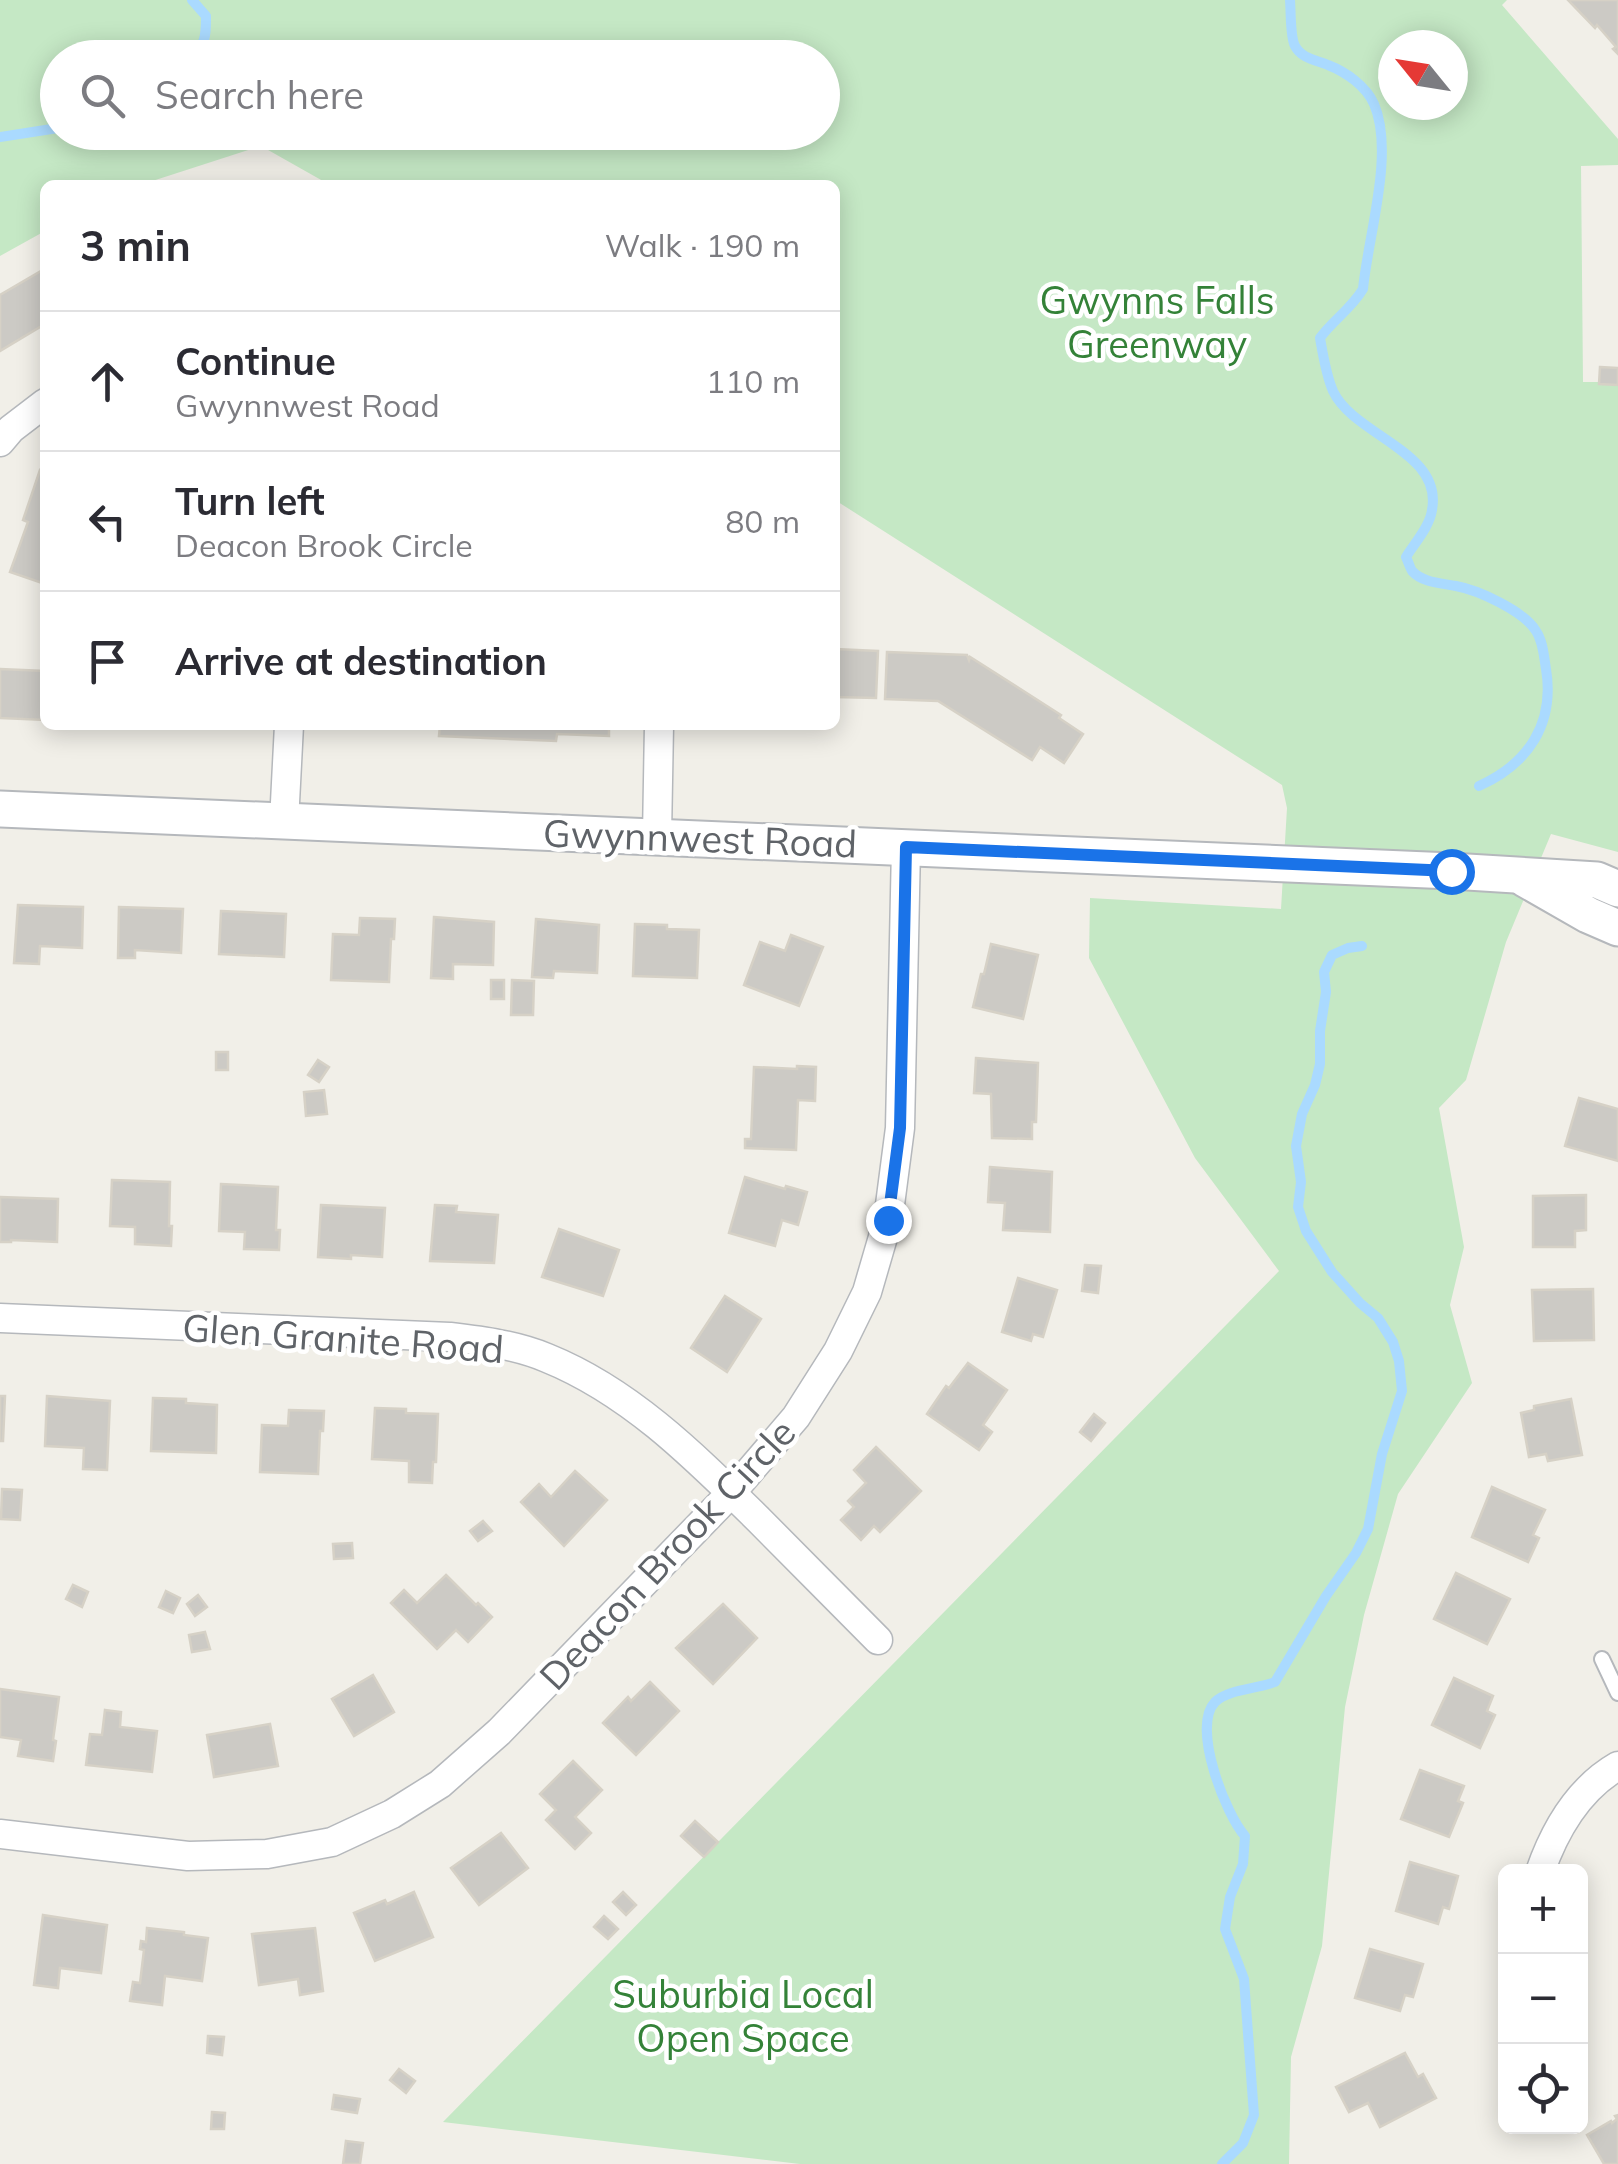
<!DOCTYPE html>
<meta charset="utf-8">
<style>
body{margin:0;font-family:Mulish,sans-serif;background:#f7f7f7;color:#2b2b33}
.controls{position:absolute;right:30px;bottom:30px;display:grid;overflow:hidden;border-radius:15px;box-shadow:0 5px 25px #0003}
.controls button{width:90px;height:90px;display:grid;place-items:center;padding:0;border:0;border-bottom:2px solid #e1e1e2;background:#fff;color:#2b2b33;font:50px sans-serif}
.compass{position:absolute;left:1378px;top:30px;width:90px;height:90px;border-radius:50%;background:#fff;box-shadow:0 5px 25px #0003;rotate:300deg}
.stop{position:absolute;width:30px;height:30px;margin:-22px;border:8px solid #1a73e8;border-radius:50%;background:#fff}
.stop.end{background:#1a73e8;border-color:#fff;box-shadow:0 2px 10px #0008}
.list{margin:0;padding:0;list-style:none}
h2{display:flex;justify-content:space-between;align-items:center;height:130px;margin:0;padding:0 40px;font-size:42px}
h2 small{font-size:32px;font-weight:400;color:#7c7c81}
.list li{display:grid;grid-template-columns:65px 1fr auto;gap:30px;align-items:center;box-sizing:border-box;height:140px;padding:0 40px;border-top:2px solid #e1e1e2}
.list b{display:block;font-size:38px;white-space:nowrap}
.list p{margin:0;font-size:32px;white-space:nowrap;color:#7c7c81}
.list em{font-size:32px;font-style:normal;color:#7c7c81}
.icon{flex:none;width:55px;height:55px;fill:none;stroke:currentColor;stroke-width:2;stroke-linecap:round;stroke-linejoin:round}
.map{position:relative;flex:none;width:1618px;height:2164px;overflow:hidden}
.search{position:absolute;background:#fff;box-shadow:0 5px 25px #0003;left:40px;top:40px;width:800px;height:110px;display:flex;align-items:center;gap:25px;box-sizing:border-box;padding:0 35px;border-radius:55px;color:#7c7c81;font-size:38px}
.panel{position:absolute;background:#fff;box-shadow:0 5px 25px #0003;left:40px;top:180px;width:800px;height:550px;border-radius:15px}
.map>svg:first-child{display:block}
.green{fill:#c5e8c5;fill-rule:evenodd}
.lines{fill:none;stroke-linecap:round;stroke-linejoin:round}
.stream{stroke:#aadaff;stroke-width:10}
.building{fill:#cccac5;stroke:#d6d1c6;stroke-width:2.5}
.service-casing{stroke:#b5b8bc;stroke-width:18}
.minor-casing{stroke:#b5b8bc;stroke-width:31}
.tertiary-casing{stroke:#b5b8bc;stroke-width:39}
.service{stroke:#fff;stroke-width:14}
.minor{stroke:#fff;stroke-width:28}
.tertiary{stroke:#fff;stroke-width:35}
.route{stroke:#1a73e8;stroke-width:12}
.labels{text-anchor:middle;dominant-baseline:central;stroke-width:9;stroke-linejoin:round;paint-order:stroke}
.park-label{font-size:38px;fill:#348238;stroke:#fff}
.street-label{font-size:38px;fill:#5f6368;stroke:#fff}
</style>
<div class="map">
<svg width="1618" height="2164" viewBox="0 0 1618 2164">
<rect width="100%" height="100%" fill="#f1efe8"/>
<path class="green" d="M0,0H1507L1502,5L1618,139V165L1581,166L1583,382H1618V852L1551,834L1506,942L1466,1080L1439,1108L1464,1247L1450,1305L1472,1383L1398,1494L1364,1615L1345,1707L1322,1946L1291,2057L1289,2164H800L443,2122L1279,1271L1195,1158L1089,958L1090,898L1281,909L1287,808L1282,785L835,500V185H330L261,146L140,185H45V231L0,256ZM1393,45H1453V105H1393ZM58,58H822V132H58Z"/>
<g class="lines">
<g class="stream">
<path d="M1290,0C1291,11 1290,37 1295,46C1302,59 1316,60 1328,65C1346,72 1366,86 1374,104C1395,153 1368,236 1363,289C1351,309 1333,320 1320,338C1323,355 1326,375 1333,391C1354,436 1443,451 1432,510C1430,526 1414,544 1406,557C1407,559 1411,570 1412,571C1423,583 1441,583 1456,586C1478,590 1524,611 1536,631C1543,641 1544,657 1546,669C1555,724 1528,764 1479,786"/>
<path d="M180,58C205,47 206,43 206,16L192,0"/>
<polyline points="0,137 58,128"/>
<path d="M1222,2164L1243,2143L1254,2115L1244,1979L1225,1929L1230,1897L1243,1864L1245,1836C1226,1815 1191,1727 1215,1702C1228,1689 1258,1689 1275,1682L1326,1596L1356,1553L1368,1529L1382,1454L1402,1391L1399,1361L1393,1342L1378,1318L1360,1303L1332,1272L1306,1231L1298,1207L1301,1182L1296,1146L1302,1114L1315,1085L1320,1064V1031L1326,992L1324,972L1332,955L1348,948L1362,946"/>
</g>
</g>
<g class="building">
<polygon points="1568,0 1618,0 1618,54 1613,49 1616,47 1597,25 1595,28"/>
<polygon points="41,271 45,278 45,324 0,351 0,295"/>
<polygon points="1600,367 1618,368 1618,385 1599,384"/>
<polygon points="40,470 45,472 45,584 10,572 28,522 23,520"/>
<polygon points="835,649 878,651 876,698 835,697"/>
<polygon points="887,652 967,655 969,660 970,657 1061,715 1059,718 1083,734 1064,763 1040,747 1032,760 938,701 885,699"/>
<polygon points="0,669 45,671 45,720 0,718"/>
<polygon points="440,725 609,725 609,736 557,734 556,741 439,736"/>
<polygon points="18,905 83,907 82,948 40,946 39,964 14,963"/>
<polygon points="119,907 183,909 181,953 135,950 135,958 118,958"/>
<polygon points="221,911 286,914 284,957 219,954"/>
<polygon points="434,917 494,922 493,965 453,964 453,979 431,978"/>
<polygon points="360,918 395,919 394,939 391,939 389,982 331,980 333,934 359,935"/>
<polygon points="536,919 599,925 597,973 554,971 553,978 532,977"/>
<polygon points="635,924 667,925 667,929 699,930 697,978 633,976"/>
<polygon points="791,935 823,947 799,1006 744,985 760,942 785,951"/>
<polygon points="991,944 1038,955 1023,1019 973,1007 981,974 984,974"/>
<rect x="491" y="980" width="13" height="19"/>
<polygon points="512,980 534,981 533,1015 511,1015"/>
<rect x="216" y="1052" width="12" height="18"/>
<polygon points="976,1058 1038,1063 1036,1122 1032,1122 1032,1139 992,1138 991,1094 974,1093"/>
<polygon points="318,1060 329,1067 319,1082 308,1075"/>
<polygon points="797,1066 816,1067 815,1101 798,1100 796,1150 745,1148 745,1139 751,1139 754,1067 797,1069"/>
<polygon points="324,1090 327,1114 306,1116 304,1092"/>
<polygon points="1579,1098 1618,1109 1618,1161 1565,1146"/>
<polygon points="990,1167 1052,1172 1050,1232 1003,1230 1005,1203 988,1202"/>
<polygon points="745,1177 785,1189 786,1186 807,1192 798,1225 782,1220 775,1246 729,1233"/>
<polygon points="112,1180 170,1182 169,1226 172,1226 171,1246 135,1244 135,1227 110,1226"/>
<polygon points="221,1184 278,1187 276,1230 280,1230 279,1250 244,1249 245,1232 219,1231"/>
<polygon points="1586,1195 1586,1230 1575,1231 1575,1247 1533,1247 1533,1196"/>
<polygon points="0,1197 58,1199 57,1242 11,1240 11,1242 0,1242"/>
<polygon points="321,1205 385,1208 382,1257 351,1255 351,1259 318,1257"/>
<polygon points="435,1205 457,1206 456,1212 498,1215 494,1263 430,1261"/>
<polygon points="559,1229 619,1250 603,1296 542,1277"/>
<polygon points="1085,1265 1101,1266 1098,1293 1082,1291"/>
<polygon points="1018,1278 1057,1290 1043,1337 1033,1334 1031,1341 1002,1332"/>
<polygon points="1593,1289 1594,1340 1534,1341 1532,1290"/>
<polygon points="725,1296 761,1319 727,1372 691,1348"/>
<polygon points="968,1363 1007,1390 983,1425 992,1432 979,1450 927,1414 946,1386 949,1388"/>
<polygon points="0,1396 5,1396 3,1441 0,1441"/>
<polygon points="47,1396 110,1401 107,1470 83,1469 84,1448 45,1446"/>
<polygon points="153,1398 186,1399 186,1403 217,1405 216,1453 151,1451"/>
<polygon points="1571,1399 1582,1455 1548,1461 1546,1454 1529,1457 1521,1413 1534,1410 1534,1406"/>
<polygon points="375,1408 406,1409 406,1413 438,1414 436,1462 433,1462 432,1483 409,1482 409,1461 372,1459"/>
<polygon points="289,1410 324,1411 323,1431 320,1431 318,1474 260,1472 262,1425 288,1426"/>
<polygon points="1094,1414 1105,1423 1091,1441 1080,1432"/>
<polygon points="876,1447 921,1491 880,1532 874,1526 861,1540 841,1520 854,1507 848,1501 866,1483 854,1470"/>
<polygon points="575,1471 607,1500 564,1546 521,1502 539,1484 551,1497"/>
<polygon points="1492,1487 1545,1510 1533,1535 1539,1538 1528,1562 1472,1537"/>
<polygon points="2,1489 22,1490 20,1520 1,1519"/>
<polygon points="483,1521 492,1531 478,1541 470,1531"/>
<polygon points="352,1543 353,1558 334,1559 333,1544"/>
<polygon points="1456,1573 1510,1599 1487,1644 1434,1619"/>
<polygon points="446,1575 476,1605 478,1603 492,1617 468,1642 456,1630 437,1649 391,1603 404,1590 417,1603"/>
<polygon points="73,1585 88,1592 82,1607 66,1599"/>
<polygon points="166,1591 180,1598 173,1613 159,1607"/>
<polygon points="198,1595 207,1607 195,1616 187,1604"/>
<polygon points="723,1604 757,1638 713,1684 676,1648"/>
<polygon points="205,1632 210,1649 192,1652 189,1635"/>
<polygon points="373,1675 394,1712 354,1736 332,1699"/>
<polygon points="1454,1678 1493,1696 1487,1711 1495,1715 1480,1748 1432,1725"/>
<polygon points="650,1682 679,1711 636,1755 603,1723 628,1697 631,1701"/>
<polygon points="0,1689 59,1697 53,1740 56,1741 53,1761 18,1756 21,1740 0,1737"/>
<polygon points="105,1710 121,1712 120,1727 157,1731 152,1772 86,1765 90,1734 102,1735"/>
<polygon points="270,1724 278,1766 214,1777 207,1735"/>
<polygon points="573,1761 602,1790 575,1817 591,1833 575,1849 546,1820 556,1810 540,1794"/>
<polygon points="1420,1770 1464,1786 1458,1801 1463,1803 1449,1837 1401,1819"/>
<polygon points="695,1821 718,1842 704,1857 681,1836"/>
<polygon points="501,1833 528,1868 479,1905 451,1868"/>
<polygon points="1410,1862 1458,1876 1449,1909 1443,1907 1438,1924 1396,1911"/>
<polygon points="414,1892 433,1937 375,1961 354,1913 385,1900 387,1904"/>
<polygon points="623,1892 636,1905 626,1915 613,1902"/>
<polygon points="43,1915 107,1925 101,1973 60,1968 58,1988 34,1985"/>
<polygon points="604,1916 618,1929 608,1939 594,1927"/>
<polygon points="147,1928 184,1932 184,1935 208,1938 202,1981 165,1976 162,2005 130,2001 133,1982 140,1983 144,1950 140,1949 141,1941 146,1942"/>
<polygon points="315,1928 323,1991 300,1995 298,1979 259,1985 252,1934"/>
<polygon points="1370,1949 1423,1964 1413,1997 1405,1995 1400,2011 1355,1998"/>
<polygon points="208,2036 224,2037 222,2055 207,2053"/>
<polygon points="1405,2053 1418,2077 1423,2074 1436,2098 1380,2127 1368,2103 1349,2112 1336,2087"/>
<polygon points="399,2069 415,2081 406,2093 390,2080"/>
<polygon points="334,2095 360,2099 357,2113 332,2109"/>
<polygon points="212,2112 225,2113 224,2129 211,2129"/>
<polygon points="1618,2115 1618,2164 1604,2164 1587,2135 1611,2121 1612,2123 1617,2119 1615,2116"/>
<polygon points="346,2141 363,2143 360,2164 343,2164"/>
</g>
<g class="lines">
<g class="service-casing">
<polyline id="service" points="1602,1659 1618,1693"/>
</g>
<g class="minor-casing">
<g id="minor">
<polyline points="0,442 11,429 45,403"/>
<polyline points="284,822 289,725"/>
<polyline points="657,836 659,725"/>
<path d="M0,1318L450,1337C483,1341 516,1345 547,1358C631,1392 696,1458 759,1520C799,1560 838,1600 878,1640"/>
<polyline points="0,1834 188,1856 267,1854 332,1842 392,1814 440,1784 499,1732 731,1493 796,1417 838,1351 867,1292 888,1220 900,1128 906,847"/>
<path d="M1540,1872C1555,1829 1578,1789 1618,1766"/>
</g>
</g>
<g class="tertiary-casing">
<g id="tertiary">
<polyline points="0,809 1451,871 1597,880 1618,889"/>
<polyline points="1525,879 1588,915 1618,928"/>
</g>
</g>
<use href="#service" class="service"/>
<use href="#minor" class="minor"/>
<use href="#tertiary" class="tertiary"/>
</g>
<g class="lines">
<polyline class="route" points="888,1220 900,1128 906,847 1451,871"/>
</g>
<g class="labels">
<g class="park-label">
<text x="1157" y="300">Gwynns Falls<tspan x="1157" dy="44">Greenway</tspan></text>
<text x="743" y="1994">Suburbia Local<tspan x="743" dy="44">Open Space</tspan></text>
</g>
<g class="street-label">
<text transform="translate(700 838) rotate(2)">Gwynnwest Road</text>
<text transform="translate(343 1338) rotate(4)">Glen Granite Road</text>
<text transform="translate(667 1554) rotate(-47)">Deacon Brook Circle</text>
</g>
</g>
</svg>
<div class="controls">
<button>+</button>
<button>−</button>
<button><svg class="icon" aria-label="locate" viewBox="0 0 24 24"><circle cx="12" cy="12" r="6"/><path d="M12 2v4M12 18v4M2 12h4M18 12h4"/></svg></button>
</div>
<svg class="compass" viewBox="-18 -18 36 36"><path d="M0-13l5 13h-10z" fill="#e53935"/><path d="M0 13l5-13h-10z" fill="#7c7c81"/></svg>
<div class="stop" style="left:1451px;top:871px"></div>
<div class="stop end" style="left:888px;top:1220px"></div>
<div class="search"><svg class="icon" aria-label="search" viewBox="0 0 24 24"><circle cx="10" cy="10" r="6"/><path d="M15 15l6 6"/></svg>Search here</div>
<section class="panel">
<h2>3 min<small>Walk · 190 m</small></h2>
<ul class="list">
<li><svg class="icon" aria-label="ahead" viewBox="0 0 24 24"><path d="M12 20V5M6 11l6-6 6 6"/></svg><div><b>Continue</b><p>Gwynnwest Road</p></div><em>110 m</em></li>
<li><svg class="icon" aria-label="left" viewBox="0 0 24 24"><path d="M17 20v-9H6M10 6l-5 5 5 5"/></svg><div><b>Turn left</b><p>Deacon Brook Circle</p></div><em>80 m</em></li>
<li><svg class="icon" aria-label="arrive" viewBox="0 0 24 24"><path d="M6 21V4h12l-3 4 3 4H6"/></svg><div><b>Arrive at destination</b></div></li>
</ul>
</section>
</div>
